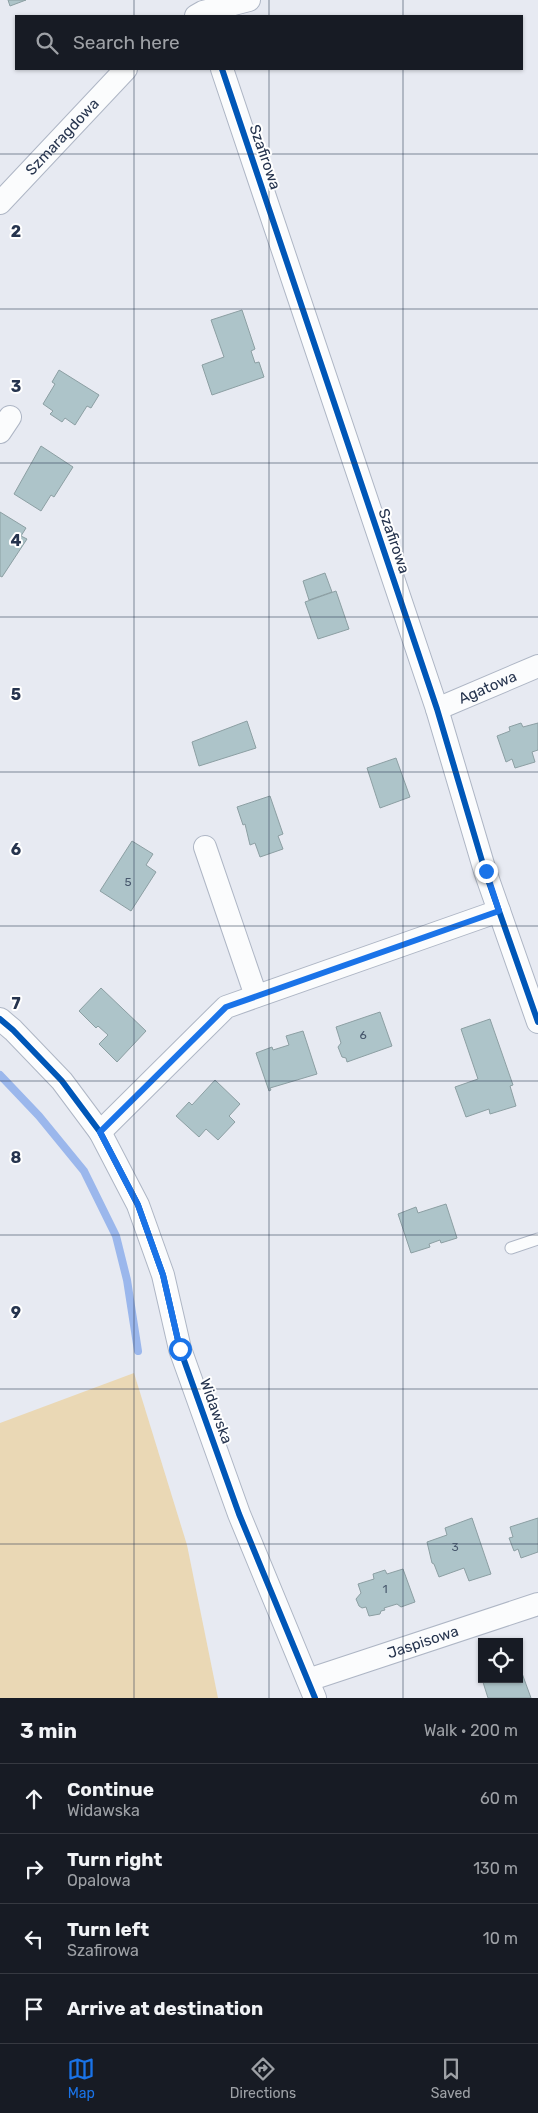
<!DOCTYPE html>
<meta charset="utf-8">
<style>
body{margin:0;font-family:Rubik,sans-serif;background:#20242c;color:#f1f3f6}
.controls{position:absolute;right:15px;bottom:15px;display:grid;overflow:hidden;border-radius:0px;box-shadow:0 1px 4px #0004}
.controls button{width:45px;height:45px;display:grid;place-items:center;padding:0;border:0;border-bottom:1px solid #363941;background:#171b24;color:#f1f3f6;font:25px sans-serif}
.stop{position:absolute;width:15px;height:15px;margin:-11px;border:4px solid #1a73e8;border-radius:50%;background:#fff}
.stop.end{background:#1a73e8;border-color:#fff;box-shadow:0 1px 5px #0008}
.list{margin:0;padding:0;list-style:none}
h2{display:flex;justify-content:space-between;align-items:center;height:65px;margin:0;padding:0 20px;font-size:21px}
h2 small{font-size:16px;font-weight:400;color:#9ea1a6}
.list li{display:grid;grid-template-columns:32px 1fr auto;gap:15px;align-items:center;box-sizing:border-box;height:70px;padding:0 20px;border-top:1px solid #363941}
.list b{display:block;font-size:19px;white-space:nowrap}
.list p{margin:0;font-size:16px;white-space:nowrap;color:#9ea1a6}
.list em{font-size:16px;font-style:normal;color:#9ea1a6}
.icon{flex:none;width:28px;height:28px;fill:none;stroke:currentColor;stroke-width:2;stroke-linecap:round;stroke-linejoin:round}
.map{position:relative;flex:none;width:538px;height:1698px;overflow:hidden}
.search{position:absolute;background:#171b24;box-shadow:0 1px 4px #0004;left:15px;right:15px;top:15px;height:55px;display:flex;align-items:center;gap:12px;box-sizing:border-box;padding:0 18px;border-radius:0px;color:#9ea1a6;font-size:19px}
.sheet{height:345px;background:#171b24}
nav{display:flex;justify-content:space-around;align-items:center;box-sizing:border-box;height:70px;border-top:1px solid #363941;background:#171b24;font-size:14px;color:#9ea1a6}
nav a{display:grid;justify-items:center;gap:2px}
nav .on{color:#1a73e8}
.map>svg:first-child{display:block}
.green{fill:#ead8b5}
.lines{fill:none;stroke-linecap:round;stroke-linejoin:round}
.stream{stroke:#9bb7ec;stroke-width:8}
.building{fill:#adc4c9;stroke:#8c9fa3}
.service-casing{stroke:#aeb6c5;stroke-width:13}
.minor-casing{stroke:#aeb6c5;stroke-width:24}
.service{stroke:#fbfcfd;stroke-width:11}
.minor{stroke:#fbfcfd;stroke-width:22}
.cycleway-casing{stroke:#fff;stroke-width:9}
.cycleway{stroke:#0057b8;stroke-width:6}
.route{stroke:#1a73e8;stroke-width:6}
.grid{fill:none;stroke:#26344e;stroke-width:1;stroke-opacity:0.55}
.labels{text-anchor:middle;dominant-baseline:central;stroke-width:4;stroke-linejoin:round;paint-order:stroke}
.number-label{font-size:12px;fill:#48586d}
.street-label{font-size:15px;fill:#26344e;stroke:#fff}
.grid-label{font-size:16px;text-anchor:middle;font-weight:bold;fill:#26344e;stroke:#fff;stroke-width:4;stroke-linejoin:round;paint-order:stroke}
</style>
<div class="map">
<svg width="538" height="1698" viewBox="0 0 538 1698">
<rect width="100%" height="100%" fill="#e7eaf2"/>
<polygon class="green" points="134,1373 187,1545 218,1698 0,1698 0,1423"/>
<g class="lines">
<polyline class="stream" points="0,1075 39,1116 84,1171 116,1236 127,1280 138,1351"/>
</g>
<g class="building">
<polygon points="8,0 26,0 10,6"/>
<polygon points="242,310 255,349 251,351 255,363 259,362 264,377 212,395 202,365 224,357 211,320"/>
<polygon points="59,370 99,395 91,408 87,406 75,425 65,418 62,422 50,414 53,411 43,404 55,384 52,382"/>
<polygon points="41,446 73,467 54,497 51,495 41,511 14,494"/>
<polygon points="0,512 26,528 21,536 27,539 2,577 0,576"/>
<polygon points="325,573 332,592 309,600 303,581"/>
<polygon points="336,591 349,629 318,639 305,602"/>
<polygon points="247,721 256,748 199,766 192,742"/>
<polygon points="521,723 523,727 538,723 538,750 532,752 535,762 515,768 512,759 506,762 497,736 510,731 509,727"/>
<polygon points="396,758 410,797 380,808 367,768"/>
<polygon points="270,796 283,834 278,836 283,849 260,857 255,843 250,845 245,824 243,825 237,807"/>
<polygon points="132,841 153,854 146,865 156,872 131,911 100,891"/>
<polygon points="101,988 146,1031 117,1062 99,1044 108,1035 98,1026 96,1028 79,1011"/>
<polygon points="380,1012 392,1046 347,1062 346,1058 342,1057 338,1047 341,1043 336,1027"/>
<polygon points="490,1019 513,1085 510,1086 516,1106 490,1114 489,1109 466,1117 455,1087 478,1079 461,1029"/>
<polygon points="303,1031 317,1074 270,1088 271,1090 269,1091 256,1053 272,1047 273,1050 289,1045 286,1036"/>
<polygon points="215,1080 240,1104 229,1116 235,1122 218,1140 206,1129 199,1137 176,1116 189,1102 192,1105"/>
<polygon points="446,1204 457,1238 441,1243 440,1240 429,1244 430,1247 411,1253 398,1214 416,1207 418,1213"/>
<polygon points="472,1518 491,1574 469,1581 464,1568 439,1577 434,1564 432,1563 427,1542 447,1535 445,1528"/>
<polygon points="538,1518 538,1552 521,1558 518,1549 514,1551 509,1538 513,1537 510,1527"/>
<polygon points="403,1569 415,1602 401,1607 397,1604 384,1608 385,1610 381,1611 380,1614 369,1616 366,1607 362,1608 359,1606 356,1599 361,1593 358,1584 374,1579 373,1574 385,1570 387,1574"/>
<polygon points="519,1665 531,1698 488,1698 482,1679 519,1679"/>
</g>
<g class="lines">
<g class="service-casing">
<polyline id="service" points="511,1248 538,1239"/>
</g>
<g class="minor-casing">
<g id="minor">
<polyline points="196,16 203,12 249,0"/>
<polyline points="222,69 437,709 485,871 538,1022"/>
<path id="s1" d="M0,203L126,69"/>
<polyline points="0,432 10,417"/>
<path id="s2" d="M437,709L538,666"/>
<polyline points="205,847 256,996"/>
<polyline points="0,1019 13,1030 62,1081 100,1132 138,1205 163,1275 180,1349 239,1514 315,1698"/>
<polyline points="100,1132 226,1007 499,911"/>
<path id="s3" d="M308,1680L538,1604"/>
</g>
</g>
<use href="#service" class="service"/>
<use href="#minor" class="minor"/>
<g class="cycleway-casing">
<g id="cycleway">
<polyline points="222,69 437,709 485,871 538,1022"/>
<polyline points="0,1019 13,1030 62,1081 100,1132 138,1205 163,1275 180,1349 239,1514 315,1698"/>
</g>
</g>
<use href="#cycleway" class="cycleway"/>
</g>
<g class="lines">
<polyline class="route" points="180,1349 163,1275 138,1205 100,1132 226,1007 499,911 486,871"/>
</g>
<path class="grid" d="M134,0V16M269,0V16M403,0V16M134,69V1698M269,69V1698M403,69V1698M0,154H538M0,309H538M0,463H538M0,617H538M0,772H538M0,926H538M0,1081H538M0,1235H538M0,1389H538M0,1544H538"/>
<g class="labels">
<g class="number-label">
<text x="128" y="882">5</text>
<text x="363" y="1035">6</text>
<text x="455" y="1547">3</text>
<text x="385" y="1589">1</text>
</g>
<g class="street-label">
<text stroke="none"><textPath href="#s1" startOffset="91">Szmaragdowa</textPath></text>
<text transform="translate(265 157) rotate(71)">Szafirowa</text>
<text transform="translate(394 541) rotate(71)">Szafirowa</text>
<text stroke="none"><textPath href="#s2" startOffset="55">Agatowa</textPath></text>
<text transform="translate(216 1411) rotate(70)">Widawska</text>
<text stroke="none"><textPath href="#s3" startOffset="121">Jaspisowa</textPath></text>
</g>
</g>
<g class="grid-label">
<text x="16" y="237">2</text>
<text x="16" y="392">3</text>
<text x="16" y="546">4</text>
<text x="16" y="700">5</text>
<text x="16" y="855">6</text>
<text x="16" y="1009">7</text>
<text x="16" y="1163">8</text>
<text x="16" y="1318">9</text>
</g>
</svg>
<div class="controls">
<button><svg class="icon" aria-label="locate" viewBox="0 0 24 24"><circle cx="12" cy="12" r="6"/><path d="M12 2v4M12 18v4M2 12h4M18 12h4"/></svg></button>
</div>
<div class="stop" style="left:180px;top:1349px"></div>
<div class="stop end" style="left:486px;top:871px"></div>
<div class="search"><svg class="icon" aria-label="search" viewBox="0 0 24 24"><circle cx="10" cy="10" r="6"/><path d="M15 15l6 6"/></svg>Search here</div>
</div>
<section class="sheet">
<h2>3 min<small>Walk · 200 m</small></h2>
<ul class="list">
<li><svg class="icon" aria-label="ahead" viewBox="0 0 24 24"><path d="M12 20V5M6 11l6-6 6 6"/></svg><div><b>Continue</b><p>Widawska</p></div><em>60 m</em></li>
<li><svg class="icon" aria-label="right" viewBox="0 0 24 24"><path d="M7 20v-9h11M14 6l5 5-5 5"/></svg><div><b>Turn right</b><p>Opalowa</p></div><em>130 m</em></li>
<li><svg class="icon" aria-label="left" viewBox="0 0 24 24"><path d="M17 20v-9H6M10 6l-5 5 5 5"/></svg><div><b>Turn left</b><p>Szafirowa</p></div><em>10 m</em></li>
<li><svg class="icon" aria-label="arrive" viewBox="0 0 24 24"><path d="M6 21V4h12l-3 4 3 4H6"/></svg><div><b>Arrive at destination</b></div></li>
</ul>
</section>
<nav>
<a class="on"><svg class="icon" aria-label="map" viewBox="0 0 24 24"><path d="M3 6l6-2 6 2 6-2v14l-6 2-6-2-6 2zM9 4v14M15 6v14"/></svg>Map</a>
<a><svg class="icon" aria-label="directions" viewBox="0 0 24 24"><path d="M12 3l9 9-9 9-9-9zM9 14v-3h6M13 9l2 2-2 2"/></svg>Directions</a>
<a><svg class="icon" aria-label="saved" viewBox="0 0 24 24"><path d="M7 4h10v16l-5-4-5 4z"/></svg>Saved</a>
</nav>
